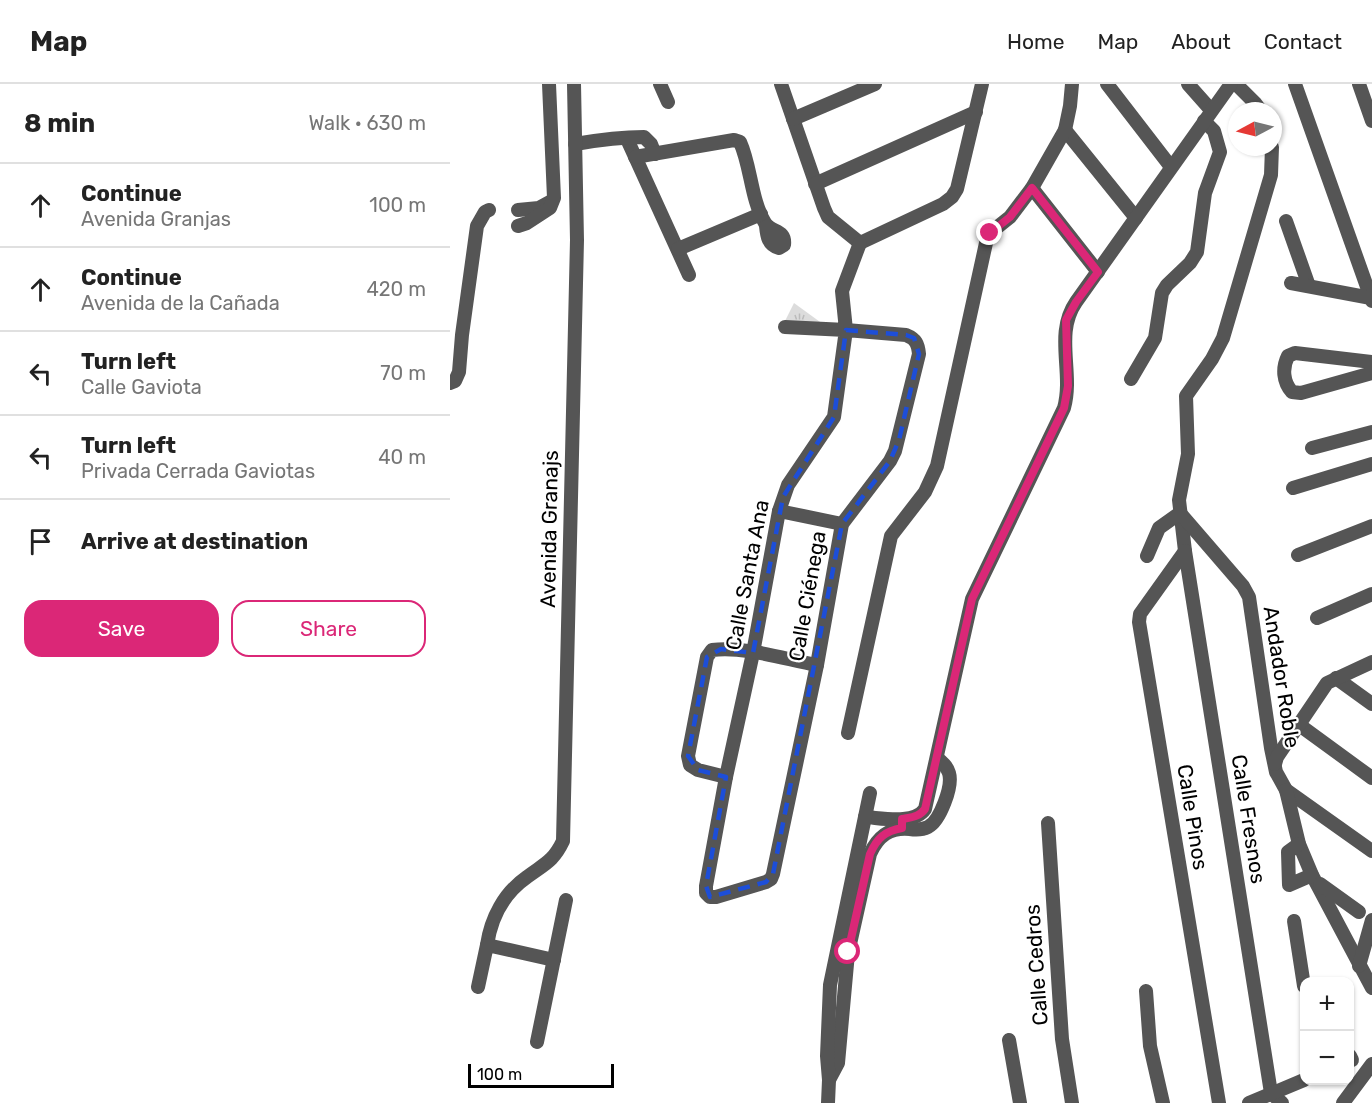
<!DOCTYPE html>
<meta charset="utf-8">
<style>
body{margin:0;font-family:Rubik,sans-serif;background:#f2f2f2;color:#222}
.controls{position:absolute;right:18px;bottom:18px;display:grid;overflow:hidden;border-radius:12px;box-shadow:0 2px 4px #0004}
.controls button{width:54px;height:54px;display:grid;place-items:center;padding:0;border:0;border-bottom:2px solid #e0e0e0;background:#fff;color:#222;font:30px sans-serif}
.compass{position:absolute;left:778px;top:18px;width:54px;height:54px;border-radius:50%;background:#fff;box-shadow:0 2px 4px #0004;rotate:263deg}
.scale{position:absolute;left:18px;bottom:15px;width:146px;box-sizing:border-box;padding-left:6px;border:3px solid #000;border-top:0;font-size:16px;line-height:21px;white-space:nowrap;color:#000;-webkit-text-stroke:4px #fff;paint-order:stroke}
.stop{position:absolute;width:18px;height:18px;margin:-14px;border:4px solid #db2777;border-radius:50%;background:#fff}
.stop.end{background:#db2777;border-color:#fff;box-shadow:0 2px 6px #0008}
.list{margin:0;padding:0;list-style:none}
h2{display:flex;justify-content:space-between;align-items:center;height:78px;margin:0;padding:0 24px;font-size:26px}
h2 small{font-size:20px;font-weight:400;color:#767676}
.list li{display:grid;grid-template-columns:39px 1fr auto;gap:18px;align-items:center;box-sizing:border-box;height:84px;padding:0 24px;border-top:2px solid #e0e0e0}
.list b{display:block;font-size:22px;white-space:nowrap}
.list p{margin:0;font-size:20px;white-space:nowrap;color:#767676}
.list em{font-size:20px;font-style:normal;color:#767676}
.actions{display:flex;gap:12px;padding:18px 24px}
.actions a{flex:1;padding:14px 0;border:2px solid #db2777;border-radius:18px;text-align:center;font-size:21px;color:#db2777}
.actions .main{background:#db2777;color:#fff}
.icon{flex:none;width:33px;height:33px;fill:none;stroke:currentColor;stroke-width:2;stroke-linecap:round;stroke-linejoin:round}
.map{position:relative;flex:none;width:922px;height:1019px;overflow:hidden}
header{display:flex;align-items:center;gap:36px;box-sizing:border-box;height:84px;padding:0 30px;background:#fff;border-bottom:2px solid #e0e0e0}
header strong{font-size:28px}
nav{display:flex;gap:33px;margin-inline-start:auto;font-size:21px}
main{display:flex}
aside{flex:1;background:#fff}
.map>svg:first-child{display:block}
.park{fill:url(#park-tufts)}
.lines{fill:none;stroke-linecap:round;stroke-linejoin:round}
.minor{stroke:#555;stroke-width:14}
.route{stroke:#db2777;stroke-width:8}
.marked{fill:none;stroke:#1d4ed8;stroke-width:4.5;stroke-dasharray:12 8;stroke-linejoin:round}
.labels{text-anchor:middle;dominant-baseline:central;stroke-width:4.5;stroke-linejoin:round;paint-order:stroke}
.street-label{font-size:21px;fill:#000;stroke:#fff}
</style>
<header>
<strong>Map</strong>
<nav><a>Home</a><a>Map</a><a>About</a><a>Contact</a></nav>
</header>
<main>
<aside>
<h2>8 min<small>Walk · 630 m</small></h2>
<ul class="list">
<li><svg class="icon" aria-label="ahead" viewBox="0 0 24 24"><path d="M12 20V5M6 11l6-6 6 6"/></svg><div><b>Continue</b><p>Avenida Granjas</p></div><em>100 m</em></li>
<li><svg class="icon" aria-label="ahead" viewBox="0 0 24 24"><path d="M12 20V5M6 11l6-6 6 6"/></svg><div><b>Continue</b><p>Avenida de la Cañada</p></div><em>420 m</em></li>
<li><svg class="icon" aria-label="left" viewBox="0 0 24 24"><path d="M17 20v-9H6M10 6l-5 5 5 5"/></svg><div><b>Turn left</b><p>Calle Gaviota</p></div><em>70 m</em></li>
<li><svg class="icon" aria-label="left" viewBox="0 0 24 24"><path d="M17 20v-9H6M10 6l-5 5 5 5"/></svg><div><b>Turn left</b><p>Privada Cerrada Gaviotas</p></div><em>40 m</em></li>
<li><svg class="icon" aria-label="arrive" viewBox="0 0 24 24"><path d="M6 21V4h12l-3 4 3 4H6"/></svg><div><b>Arrive at destination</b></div></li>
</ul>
<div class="actions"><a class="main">Save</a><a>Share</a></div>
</aside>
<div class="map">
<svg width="922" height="1019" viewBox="0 0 922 1019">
<defs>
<pattern id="park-tufts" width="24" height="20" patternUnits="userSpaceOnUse" patternTransform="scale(1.5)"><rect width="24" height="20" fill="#dcdcdc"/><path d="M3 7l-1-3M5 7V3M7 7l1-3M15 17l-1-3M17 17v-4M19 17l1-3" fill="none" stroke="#bbb"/></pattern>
</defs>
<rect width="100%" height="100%" fill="#fff"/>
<polygon class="park" points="344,219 377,243 334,239"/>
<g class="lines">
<g class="minor">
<polyline points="210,0 218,18"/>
<polyline points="331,0 374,124 378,133 410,159"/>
<polyline points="657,0 721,83"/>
<polyline points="738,0 761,26"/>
<polyline points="786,0 805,19 811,27"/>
<polyline points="845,0 922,217"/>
<polyline points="909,0 922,37"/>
<polyline points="343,35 425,0"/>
<polyline points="615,46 686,134"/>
<polyline points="177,55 239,191"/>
<path d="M125,60C148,56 171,53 194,53L201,60L205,70"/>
<polyline points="822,63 821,91 773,254 762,275 736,312 738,370 729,416 735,467 821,1009 832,1019"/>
<path d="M185,73L284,56L290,58C301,82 301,116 315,139C321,149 336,145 334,161L329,164C318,161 317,152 316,142"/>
<polyline points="365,100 526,28"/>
<polyline points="582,104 648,188"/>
<polyline points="68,126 89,124 100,118"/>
<polyline points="836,137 859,202"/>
<polyline points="68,142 77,139 100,124 104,114 99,0"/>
<polyline points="410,159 493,120 502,113 507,105 532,0"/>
<polyline points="228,165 311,130"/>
<polyline points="841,199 921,214"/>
<path d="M335,243L396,246L456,251C466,255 468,260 469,270L445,367L440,377L392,440L367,581L323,790L321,795L316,798L266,813H260L256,809V802L276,693L303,569L329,427L338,401L384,333L396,246L392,207L410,159"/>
<path d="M922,278L845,269L838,272C832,284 833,298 842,308L851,309L922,289"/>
<polyline points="681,295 705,254 712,209 717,201 740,179 747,168 755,109 770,68 764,47 754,37"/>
<polyline points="0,299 5,297 9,288 12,251 27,142 35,128 39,126"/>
<polyline points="862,364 922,348"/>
<polyline points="843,404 922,380"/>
<polyline points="329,427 392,440"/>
<polyline points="735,467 690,530 689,538 769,1019"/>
<polyline points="848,471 922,442"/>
<polyline points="697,472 709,444 730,429 793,502 799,513 821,664 826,688 836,706 922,767"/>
<polyline points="867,534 922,510"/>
<polyline points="886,594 922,620"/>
<polyline points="848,640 922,694"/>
<polyline points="398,649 441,452 475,408 487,382 536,159 540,149 560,133 582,104 615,46 620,22 622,0"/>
<polyline points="825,680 827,673 877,599 922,578"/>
<path d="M276,693L248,686L240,681L238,672L257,573L262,566C295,562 334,575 367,581"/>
<polyline points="836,706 849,760 862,791 922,904"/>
<path d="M415,733C432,734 464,741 475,725L522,515L614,324C624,288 604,250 626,218L781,0"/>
<polyline points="598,739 612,955 622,1019"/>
<polyline points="849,760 838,768 839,801 862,791"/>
<polyline points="870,800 909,828"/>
<polyline points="844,837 854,902"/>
<path d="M37,861C41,834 54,809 77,793C94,780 103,778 113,757L127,156L124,0"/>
<polyline points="909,882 922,836"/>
<polyline points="28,903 37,861 104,876"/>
<polyline points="696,907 700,962 713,1019"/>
<polyline points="559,956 570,1019"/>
<polyline points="87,958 116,816"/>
<polyline points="900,972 902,976 900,977"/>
<path d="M379,996L388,979L398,869L420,770C428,752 440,743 460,745C466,746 472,746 478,743C490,737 503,702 499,689C497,682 492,678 487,674"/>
<polyline points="378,1019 379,996 377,972 380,901 420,709"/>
<polyline points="799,1019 854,996"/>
<polyline points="893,1019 922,980"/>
</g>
</g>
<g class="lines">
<path class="route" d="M398,868L420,770C427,754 435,747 452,744V735C462,733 469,733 475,725L522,515L614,324L618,302L616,236L626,218L648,188L582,104L560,133L540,149"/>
</g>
<path class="marked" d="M396,246L456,251L464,254L469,270L449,356L440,377L392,440L323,790L316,798L260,813L256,802L276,693L248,686L238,672L257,573L271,565L303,569L333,413L384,333Z"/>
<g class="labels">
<g class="street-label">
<text transform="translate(99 445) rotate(-89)">Avenida Granajs</text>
<text transform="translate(297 491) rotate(-79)">Calle Santa Ana</text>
<text transform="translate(357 512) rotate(-80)">Calle Ciénega</text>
<text transform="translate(832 593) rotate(81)">Andador Roble</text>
<text transform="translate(743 733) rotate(81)">Calle Pinos</text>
<text transform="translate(799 735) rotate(81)">Calle Fresnos</text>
<text transform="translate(586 881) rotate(-94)">Calle Cedros</text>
</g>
</g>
</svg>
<div class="controls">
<button>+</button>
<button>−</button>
</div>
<svg class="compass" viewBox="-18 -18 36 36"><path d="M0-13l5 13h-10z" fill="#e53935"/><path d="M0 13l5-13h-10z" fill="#767676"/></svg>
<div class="scale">100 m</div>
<div class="stop" style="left:398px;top:868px"></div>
<div class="stop end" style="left:540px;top:149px"></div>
</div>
</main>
